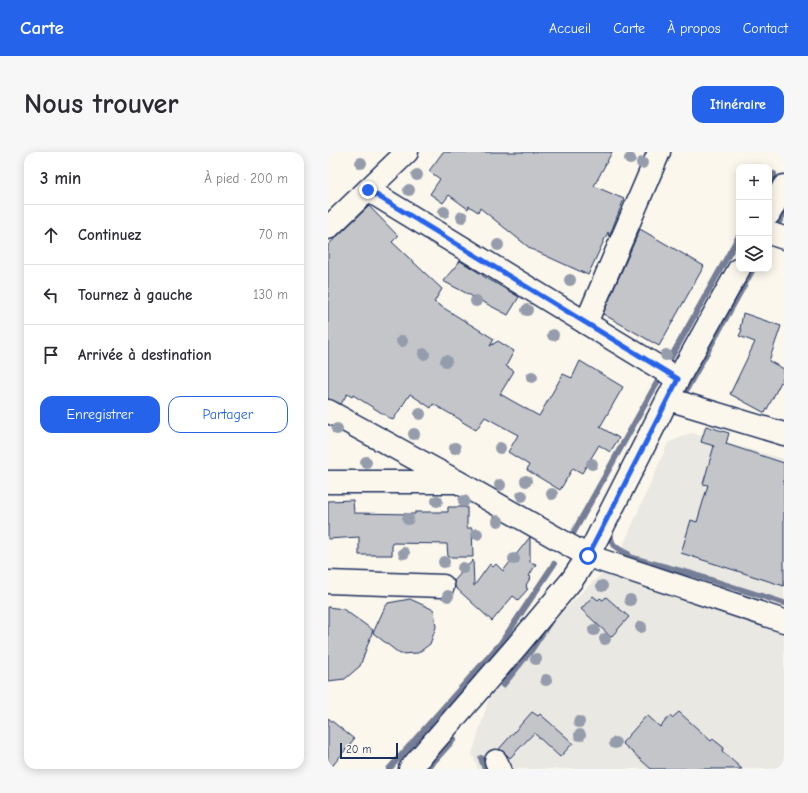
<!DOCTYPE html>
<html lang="fr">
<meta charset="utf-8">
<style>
body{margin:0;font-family:"Comic Neue",sans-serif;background:#f7f7f7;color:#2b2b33}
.controls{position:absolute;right:12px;top:12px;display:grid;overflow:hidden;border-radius:8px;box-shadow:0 2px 10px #0003}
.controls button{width:36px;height:36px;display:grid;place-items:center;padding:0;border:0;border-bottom:1px solid #e1e1e2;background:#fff;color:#2b2b33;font:20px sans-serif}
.scale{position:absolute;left:12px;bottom:10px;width:58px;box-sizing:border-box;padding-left:4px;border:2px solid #1b2f5e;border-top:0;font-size:11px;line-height:14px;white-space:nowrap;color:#1b2f5e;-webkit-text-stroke:3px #fbf7ec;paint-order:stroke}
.stop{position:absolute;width:12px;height:12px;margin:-9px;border:3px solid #2563eb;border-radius:50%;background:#fff}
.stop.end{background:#2563eb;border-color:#fff;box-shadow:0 1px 4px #0008}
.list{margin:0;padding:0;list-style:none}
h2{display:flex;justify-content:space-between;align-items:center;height:52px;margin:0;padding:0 16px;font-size:17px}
h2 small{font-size:13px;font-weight:400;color:#7c7c81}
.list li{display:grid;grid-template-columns:26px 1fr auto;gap:12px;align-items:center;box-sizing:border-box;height:60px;padding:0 16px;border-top:1px solid #e1e1e2}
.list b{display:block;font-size:15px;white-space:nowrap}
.list em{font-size:13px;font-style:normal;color:#7c7c81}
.actions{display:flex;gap:8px;padding:12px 16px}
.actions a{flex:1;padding:9px 0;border:1px solid #2563eb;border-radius:12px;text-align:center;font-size:14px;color:#2563eb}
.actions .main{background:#2563eb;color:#fff}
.icon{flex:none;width:22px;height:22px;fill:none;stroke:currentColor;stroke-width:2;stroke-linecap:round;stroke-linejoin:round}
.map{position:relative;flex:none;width:456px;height:617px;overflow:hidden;border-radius:12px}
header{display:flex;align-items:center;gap:24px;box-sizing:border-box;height:56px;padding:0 20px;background:#2563eb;color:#fff}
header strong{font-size:19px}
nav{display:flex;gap:22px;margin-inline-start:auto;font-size:14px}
.intro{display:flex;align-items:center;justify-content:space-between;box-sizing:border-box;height:96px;padding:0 24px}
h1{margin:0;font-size:28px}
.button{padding:10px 18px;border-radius:12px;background:#2563eb;color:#fff;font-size:14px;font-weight:700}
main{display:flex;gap:24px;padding:0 24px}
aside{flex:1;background:#fff;border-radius:12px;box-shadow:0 2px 10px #0003}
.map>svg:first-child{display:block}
.built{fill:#eae8e2}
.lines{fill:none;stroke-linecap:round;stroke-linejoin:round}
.stream{stroke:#747e96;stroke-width:6}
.building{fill:#c3c5c9;stroke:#1b2f5e}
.minor-casing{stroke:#1b2f5e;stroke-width:25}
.major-casing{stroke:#1b2f5e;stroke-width:25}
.minor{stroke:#fbf7ec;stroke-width:22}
.major{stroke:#fbf7ec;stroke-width:22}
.tree{fill:#959cab}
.route{stroke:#2563eb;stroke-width:5}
</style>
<header>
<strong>Carte</strong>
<nav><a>Accueil</a><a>Carte</a><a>À propos</a><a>Contact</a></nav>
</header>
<div class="intro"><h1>Nous trouver</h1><a class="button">Itinéraire</a></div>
<main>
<aside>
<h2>3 min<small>À pied · 200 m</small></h2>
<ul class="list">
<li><svg class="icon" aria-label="ahead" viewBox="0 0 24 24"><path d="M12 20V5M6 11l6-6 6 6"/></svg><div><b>Continuez</b></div><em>70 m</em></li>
<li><svg class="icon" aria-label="left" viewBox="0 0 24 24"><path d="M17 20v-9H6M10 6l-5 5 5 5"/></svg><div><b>Tournez à gauche</b></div><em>130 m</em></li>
<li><svg class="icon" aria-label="arrive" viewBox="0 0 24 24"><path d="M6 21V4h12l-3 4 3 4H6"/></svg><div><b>Arrivée à destination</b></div></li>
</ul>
<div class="actions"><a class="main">Enregistrer</a><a>Partager</a></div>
</aside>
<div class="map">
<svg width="456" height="617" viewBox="0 0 456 617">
<rect width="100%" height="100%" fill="#fbf7ec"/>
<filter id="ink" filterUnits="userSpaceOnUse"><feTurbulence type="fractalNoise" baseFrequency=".025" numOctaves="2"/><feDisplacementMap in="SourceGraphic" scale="8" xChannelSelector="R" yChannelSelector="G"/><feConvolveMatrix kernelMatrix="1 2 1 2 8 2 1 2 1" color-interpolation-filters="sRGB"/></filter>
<g filter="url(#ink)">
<polygon class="built" points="363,281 456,307 456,617 150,617 144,602 165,533 257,437 289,408 340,291"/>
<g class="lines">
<g class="stream">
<polyline points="441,31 446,22"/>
<polyline points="450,72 456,61"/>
<polyline points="341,209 411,84"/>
<polyline points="357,240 425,117"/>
<path d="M283,377C281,392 287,396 300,402"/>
<polyline points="243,385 331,227"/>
<polyline points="297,404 364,422 456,451"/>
<polyline points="175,533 204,497 223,468"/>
<polyline points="153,606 157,617"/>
<polyline points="61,617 173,491 226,412"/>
<polyline points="99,617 126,587"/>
</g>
</g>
<g class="building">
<polygon points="115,0 284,0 266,34 296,47 281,85 280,80 260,123 203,97 152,56 150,60 141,54 140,57 121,43 115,51 102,42 112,27 101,19"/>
<polygon points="41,54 70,84 64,90 114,137 106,150 166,187 162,194 170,189 186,199 178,214 186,219 172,242 211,264 235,222 244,226 252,209 295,235 272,275 291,286 282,300 271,293 254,321 245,316 232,338 199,318 201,313 180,300 190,283 157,265 148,278 133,269 133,268 105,252 103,256 82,242 65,268 25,243 24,245 19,242 13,252 0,247 0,93"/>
<polygon points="312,77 376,114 331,194 275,162"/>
<polygon points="132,109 155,123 155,124 191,145 180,163 115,129"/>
<polygon points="415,161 453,174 441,209 456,217 456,224 437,261 402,242 427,190 411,184 414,178 412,177"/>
<polygon points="378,274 401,281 398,292 456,311 456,434 353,401 363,368 369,370 380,333 375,332 386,294 373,290"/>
<polygon points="25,348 26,361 87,362 87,360 120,360 120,355 139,355 139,376 144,376 145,405 120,405 119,392 64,391 64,403 31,403 31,385 0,387 0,349"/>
<polygon points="202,385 202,410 208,412 201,424 203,425 198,433 199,434 198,436 200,437 190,448 185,444 164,469 127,435 126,429 145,408 146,434 162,412 165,415 168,412 175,419"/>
<polygon points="265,444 270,448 272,446 275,448 278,445 301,465 283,485 253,457"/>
<polygon points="82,447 106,458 108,475 102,492 90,501 72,502 45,481 56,457 60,451"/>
<polygon points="0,455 15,457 45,478 32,514 17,527 0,529"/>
<polygon points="204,560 210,564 212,562 245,591 232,605 206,581 182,606 175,599 171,597"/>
<polygon points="351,560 383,589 385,587 396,596 394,599 414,617 323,617 294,591 319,563 332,575 342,564 344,566"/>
<polygon points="0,566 26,587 2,617 0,617"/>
</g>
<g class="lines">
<g class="minor-casing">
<g id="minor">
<polyline points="40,38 350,227"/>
<polyline points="0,76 79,0"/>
<polyline points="441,81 456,86"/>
<polyline points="258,171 331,0"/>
<polyline points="340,247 456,282"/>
<polyline points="0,259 130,330 260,404 456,469"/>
<polyline points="0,330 129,330"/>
<polyline points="0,430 115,434"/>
<polyline points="168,609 172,617"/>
</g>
</g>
<g class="major-casing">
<g id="major">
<polyline points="441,62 456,34"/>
<polyline points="82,617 188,495 244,428 260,404 350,227 411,117"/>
</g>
</g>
<use href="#minor" class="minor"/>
<use href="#major" class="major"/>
</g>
<g class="tree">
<circle cx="302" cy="7" r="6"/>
<circle cx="33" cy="11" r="6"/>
<circle cx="314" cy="11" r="6"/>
<circle cx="89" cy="23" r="6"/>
<circle cx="81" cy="38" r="6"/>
<circle cx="116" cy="60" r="6"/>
<circle cx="134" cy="65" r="6"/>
<circle cx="170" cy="93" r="6"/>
<circle cx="242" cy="128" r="6"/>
<circle cx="148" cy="149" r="6"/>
<circle cx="199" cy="158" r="6"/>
<circle cx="225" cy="183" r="6"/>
<circle cx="74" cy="189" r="6"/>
<circle cx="96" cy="202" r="6"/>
<circle cx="338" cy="203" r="6"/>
<circle cx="118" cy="209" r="6"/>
<circle cx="204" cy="225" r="6"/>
<circle cx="92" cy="262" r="6"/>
<circle cx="9" cy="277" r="6"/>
<circle cx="86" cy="282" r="6"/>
<circle cx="127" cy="296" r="6"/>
<circle cx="172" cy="296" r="6"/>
<circle cx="38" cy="310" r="6"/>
<circle cx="264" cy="312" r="6"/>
<circle cx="198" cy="329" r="6"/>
<circle cx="172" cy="333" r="6"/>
<circle cx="224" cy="342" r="6"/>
<circle cx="194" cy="344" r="6"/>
<circle cx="109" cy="349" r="6"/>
<circle cx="136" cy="349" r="6"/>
<circle cx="80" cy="367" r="6"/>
<circle cx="170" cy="369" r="6"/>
<circle cx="149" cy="382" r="6"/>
<circle cx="76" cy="401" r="6"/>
<circle cx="186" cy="407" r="6"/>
<circle cx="116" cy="410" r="6"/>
<circle cx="135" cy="416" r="6"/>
<circle cx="274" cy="434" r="6"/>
<circle cx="120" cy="444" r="6"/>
<circle cx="302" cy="448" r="6"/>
<circle cx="313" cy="475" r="6"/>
<circle cx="266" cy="478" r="6"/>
<circle cx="277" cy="487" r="6"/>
<circle cx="208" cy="507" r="6"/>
<circle cx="218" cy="528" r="6"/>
<circle cx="251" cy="570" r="6"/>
<circle cx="252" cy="583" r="6"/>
<circle cx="287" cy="591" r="6"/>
</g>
</g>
<g class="lines" filter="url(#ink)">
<polyline class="route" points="40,38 350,227 260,404"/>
</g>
</svg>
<div class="controls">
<button>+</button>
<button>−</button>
<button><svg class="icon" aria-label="layers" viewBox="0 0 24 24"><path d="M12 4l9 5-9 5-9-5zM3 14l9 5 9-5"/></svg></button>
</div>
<div class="scale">20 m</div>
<div class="stop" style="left:260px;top:404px"></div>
<div class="stop end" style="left:40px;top:38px"></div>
</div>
</main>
